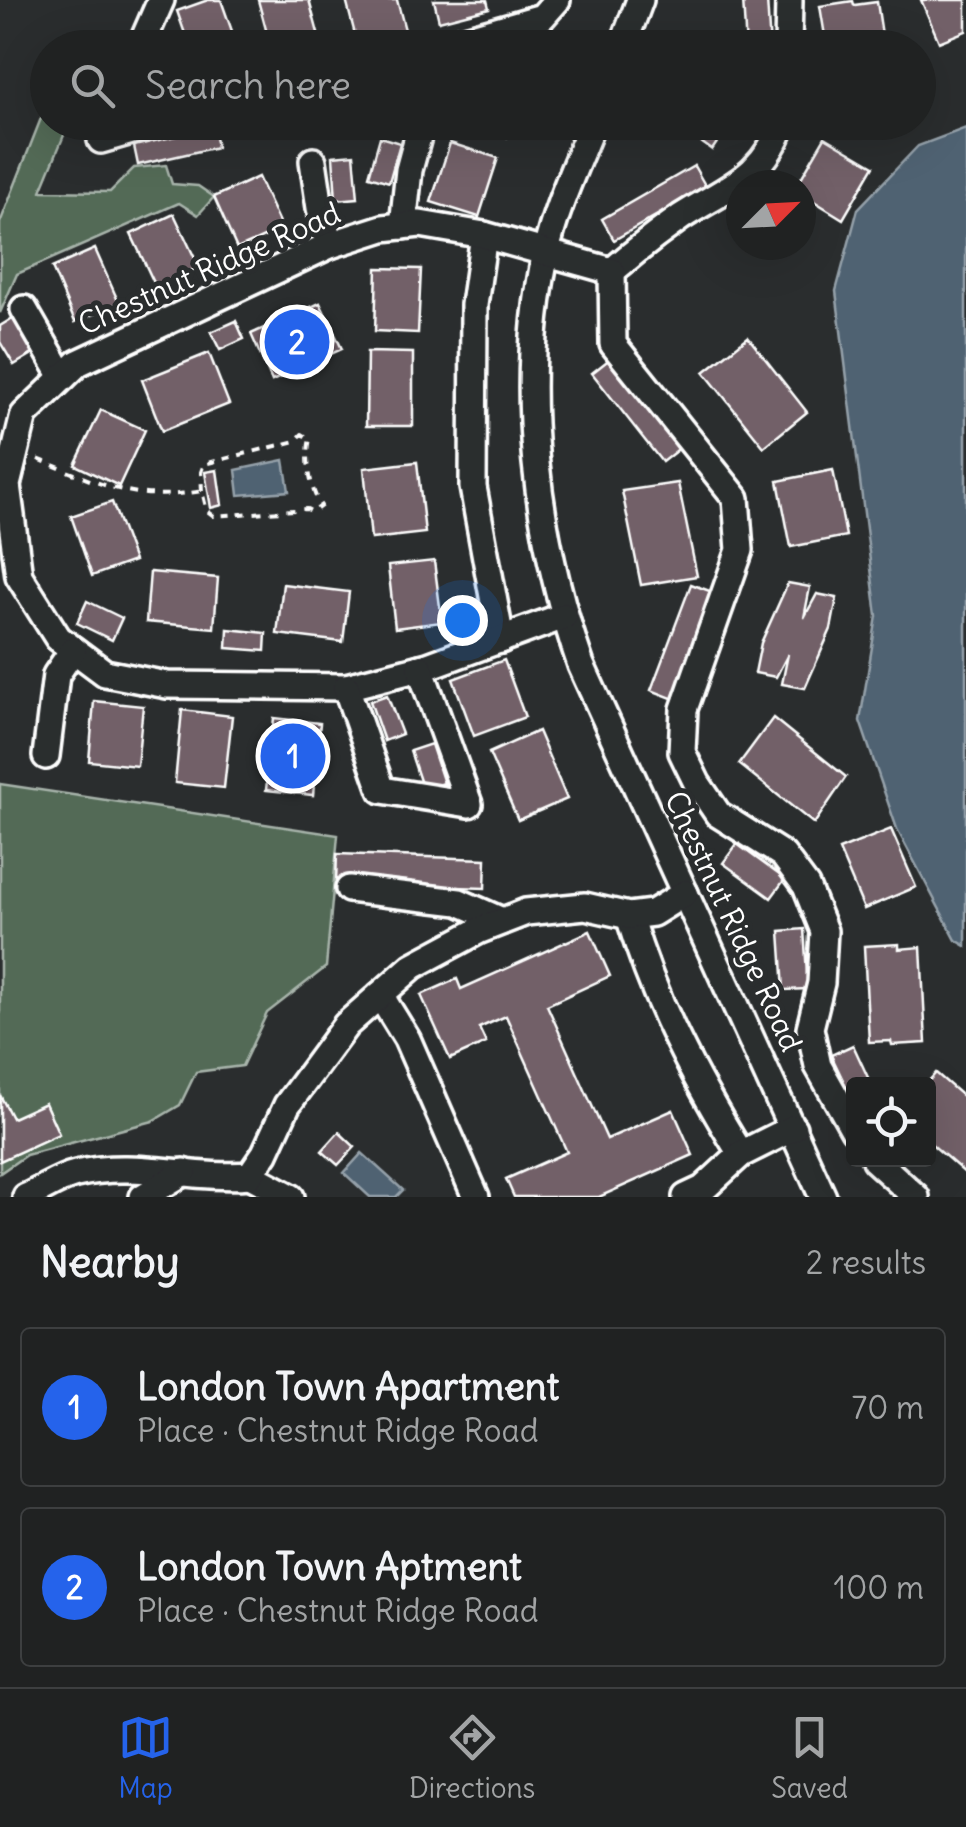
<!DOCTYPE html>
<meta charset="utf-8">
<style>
body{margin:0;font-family:Delius,sans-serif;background:#2d2f2f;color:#f1f3f6}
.controls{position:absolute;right:30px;bottom:30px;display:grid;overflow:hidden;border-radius:10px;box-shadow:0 10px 40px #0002}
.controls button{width:90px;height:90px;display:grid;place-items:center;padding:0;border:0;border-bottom:2px solid #3d3f40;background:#202222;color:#f1f3f6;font:50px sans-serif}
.compass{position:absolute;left:726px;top:170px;width:90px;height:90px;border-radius:50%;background:#202222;box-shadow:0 10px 40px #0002;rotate:66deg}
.you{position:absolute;left:462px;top:620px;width:35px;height:35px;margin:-25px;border:8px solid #fff;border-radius:50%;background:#1a73e8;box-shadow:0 0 0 15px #1a73e833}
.badge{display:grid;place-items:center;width:65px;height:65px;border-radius:50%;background:#2563eb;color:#fff;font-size:32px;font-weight:700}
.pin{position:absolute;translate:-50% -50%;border:5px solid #fff;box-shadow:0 2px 10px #0006}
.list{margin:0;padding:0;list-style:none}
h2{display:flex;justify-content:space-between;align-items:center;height:130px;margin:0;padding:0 40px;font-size:42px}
h2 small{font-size:32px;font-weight:400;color:#a2a4a5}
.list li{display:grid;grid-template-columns:65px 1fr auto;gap:30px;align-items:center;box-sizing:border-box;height:160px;margin:0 20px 20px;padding:0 20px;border:2px solid #3d3f40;border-radius:10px}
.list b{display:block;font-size:38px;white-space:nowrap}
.list p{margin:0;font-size:32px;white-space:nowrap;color:#a2a4a5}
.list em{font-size:32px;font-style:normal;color:#a2a4a5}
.icon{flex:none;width:55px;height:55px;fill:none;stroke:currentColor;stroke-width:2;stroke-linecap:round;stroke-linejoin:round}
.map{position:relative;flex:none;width:966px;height:1197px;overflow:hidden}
.search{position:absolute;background:#202222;box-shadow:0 10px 40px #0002;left:30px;right:30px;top:30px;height:110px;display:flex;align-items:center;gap:25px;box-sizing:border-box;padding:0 35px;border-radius:55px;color:#a2a4a5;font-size:38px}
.sheet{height:490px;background:#202222}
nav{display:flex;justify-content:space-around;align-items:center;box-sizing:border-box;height:140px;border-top:2px solid #3d3f40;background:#202222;font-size:28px;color:#a2a4a5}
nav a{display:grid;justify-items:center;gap:5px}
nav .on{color:#2563eb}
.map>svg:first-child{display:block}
.green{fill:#526a57;stroke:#a8b4ab;stroke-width:2.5}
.water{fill:#4f6272;stroke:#95a1aa;stroke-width:2.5}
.building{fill:#726067;stroke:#fff;stroke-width:2.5}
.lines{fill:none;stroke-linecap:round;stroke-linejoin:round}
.minor-casing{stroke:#fff;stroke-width:32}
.path{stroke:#fff;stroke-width:4;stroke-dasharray:8 8;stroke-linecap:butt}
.minor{stroke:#2a2d2e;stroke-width:25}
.labels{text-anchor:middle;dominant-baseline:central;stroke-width:10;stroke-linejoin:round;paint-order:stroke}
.street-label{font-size:30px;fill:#fff;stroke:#2a2d2e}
</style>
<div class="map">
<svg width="966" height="1197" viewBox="0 0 966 1197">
<rect width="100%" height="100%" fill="#2a2d2e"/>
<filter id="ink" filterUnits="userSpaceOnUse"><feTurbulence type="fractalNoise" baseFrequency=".01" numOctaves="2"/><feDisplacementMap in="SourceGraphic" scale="20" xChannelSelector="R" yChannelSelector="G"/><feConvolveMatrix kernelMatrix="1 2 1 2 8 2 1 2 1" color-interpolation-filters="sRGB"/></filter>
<g filter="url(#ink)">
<g class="green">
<polygon points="47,103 48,122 69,123 41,191 110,192 134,168 166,165 172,184 198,186 214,197 198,215 179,203 17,274 0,313 0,223"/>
<polygon points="0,784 338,835 326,967 267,1013 242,1066 196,1072 180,1105 153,1121 26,1155 0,1173"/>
</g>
<g class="water">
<polygon points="966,128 966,946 956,940 897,829 860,721 877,616 836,291 858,209 918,146"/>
<polygon points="284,460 289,491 239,495 236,470"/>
<polygon points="362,1153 403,1190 396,1197 370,1197 344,1173"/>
</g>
<g class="building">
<polygon points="208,0 221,0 238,48 190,48 177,11"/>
<polygon points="258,0 309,0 322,48 271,48"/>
<polygon points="346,0 397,0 405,30 357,42"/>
<polygon points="434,0 487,0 489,8 439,21"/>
<polygon points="743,0 767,0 770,48 746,48"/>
<polygon points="921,0 966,0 966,31 939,42"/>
<polygon points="853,1 854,5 877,2 884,48 827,48 820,6"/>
<polygon points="470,122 513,122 507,137"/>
<polygon points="673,122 731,122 712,150"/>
<polygon points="213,127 217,147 138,165 134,146"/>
<polygon points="380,137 400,143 389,182 369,176"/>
<polygon points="825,137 874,166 843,219 801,193 801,185 797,185"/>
<polygon points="450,143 498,158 479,217 431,202"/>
<polygon points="354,154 358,198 336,200 333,156"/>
<polygon points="694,166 706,187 614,240 602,219"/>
<polygon points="258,177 282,229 237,249 214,197"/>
<polygon points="174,214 199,267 156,287 131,234"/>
<polygon points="95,249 119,303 75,322 52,268"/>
<polygon points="377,268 421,269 418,333 375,331"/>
<polygon points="320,303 342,349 272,381 251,334"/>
<polygon points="13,318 34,353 14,365 0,342 0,326"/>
<polygon points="236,321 244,339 220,350 211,332"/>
<polygon points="748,337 807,412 764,447 704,372"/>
<polygon points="367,352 413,353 413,426 366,426"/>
<polygon points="209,353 229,404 162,431 142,380"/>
<polygon points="611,358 681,447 662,462 592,373"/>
<polygon points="101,410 145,430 119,486 75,465"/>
<polygon points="417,462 425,533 371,539 364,468"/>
<polygon points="217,470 222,505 211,508 205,472"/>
<polygon points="833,470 846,536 791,547 778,481"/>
<polygon points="678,483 697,576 641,585 622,491"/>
<polygon points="112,502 134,561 92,576 71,516"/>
<polygon points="434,561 442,622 395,628 388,566"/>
<polygon points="150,572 218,578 214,628 146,622"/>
<polygon points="788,583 810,587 804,618 817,594 837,598 831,629 805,688 782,684 788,654 776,677 755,673 761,643"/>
<polygon points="283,584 349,592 343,642 277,634"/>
<polygon points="691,584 715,593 674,699 651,690"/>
<polygon points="87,601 122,618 112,640 77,623"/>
<polygon points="228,629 266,633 265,651 227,648"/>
<polygon points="504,660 525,717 474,736 453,679"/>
<polygon points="387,695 402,734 384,741 370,701"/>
<polygon points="94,701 143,706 137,766 89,761"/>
<polygon points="182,710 232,716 224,788 175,783"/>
<polygon points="274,718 320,723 313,795 266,790"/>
<polygon points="773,718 846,777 814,824 739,764"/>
<polygon points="538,731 567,799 518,820 489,753"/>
<polygon points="431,744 444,783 423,790 410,751"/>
<polygon points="891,829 916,887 864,909 839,850"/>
<polygon points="737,844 785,879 771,898 723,863"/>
<polygon points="337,854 486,859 485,888 336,883"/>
<polygon points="804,929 808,989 784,990 780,931"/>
<polygon points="590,931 610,976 547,1005 607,1139 673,1110 693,1155 599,1197 514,1197 506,1179 567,1152 506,1016 479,1028 486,1043 450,1059 421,995 457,979 461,989"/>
<polygon points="899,944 899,949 921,947 926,1043 892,1045 891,1041 869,1042 864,946"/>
<polygon points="853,1045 871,1084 854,1084 854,1103 831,1055"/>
<polygon points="936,1073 966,1099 966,1174 928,1141 928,1084 926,1084"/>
<polygon points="0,1095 12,1118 45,1103 59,1134 0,1161"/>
<polygon points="339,1132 355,1147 338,1165 322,1151"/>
</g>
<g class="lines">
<g class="minor-casing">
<g id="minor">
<polyline points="140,48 161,0"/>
<polyline points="434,48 542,17 557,0"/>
<polyline points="622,48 640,0"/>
<polyline points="788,48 789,0"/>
<polyline points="108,122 101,140 163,122"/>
<path d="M593,122C576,165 556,207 546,252C517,387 536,536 581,665L823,1197"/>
<polyline points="313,161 320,208 330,245"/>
<polyline points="403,226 409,170 422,122"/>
<polyline points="484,235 474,305 473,487 501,640"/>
<path d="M612,271C634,252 657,234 681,217C727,187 763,179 783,122"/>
<polyline points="24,309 63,377"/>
<polyline points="564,616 428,666 346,687 167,685 105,673 58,638 19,576 7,485 24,415 78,363 330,245 383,228 420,224 484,235 612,271 613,344 736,498 740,550 684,709 682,752 697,783 718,814 783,855 806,886 824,931 821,983 810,1028 818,1066 854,1130"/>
<polyline points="346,687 382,790 469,804 420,668"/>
<polyline points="46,756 56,675 73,650"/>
<polyline points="349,889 459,902 502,921"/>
<path d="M629,916C655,1003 693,1076 741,1154"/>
<polyline points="380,995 407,1039 476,1197"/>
<polyline points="875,1160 916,1197"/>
<polyline points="250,1175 291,1197"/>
<path d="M26,1197C42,1190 59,1178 76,1174C134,1160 193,1180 250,1175L265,1153L287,1105L346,1025L413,966L480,930L526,912L585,906L629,916L653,913L685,893"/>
<polyline points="143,1197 184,1172"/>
<polyline points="686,1197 703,1189 741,1154 793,1128"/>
</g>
</g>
<g class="path">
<polyline points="176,48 188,43"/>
<path d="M38,459C100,484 134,503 202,491L207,511L214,516L307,509L313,512L321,506C310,490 305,458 310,439L302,434L296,441L204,464L201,472L202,491"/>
</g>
<use href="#minor" class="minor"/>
</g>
</g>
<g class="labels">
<g class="street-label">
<text transform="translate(209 268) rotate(-24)">Chestnut Ridge Road</text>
<text transform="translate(734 921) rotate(65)">Chestnut Ridge Road</text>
</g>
</g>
</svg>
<div class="controls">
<button><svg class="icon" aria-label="locate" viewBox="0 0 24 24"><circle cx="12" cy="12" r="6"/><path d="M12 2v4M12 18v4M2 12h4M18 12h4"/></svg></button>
</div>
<svg class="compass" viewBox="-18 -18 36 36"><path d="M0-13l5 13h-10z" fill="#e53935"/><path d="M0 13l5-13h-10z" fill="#a2a4a5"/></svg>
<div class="you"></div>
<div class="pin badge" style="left:293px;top:756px">1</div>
<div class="pin badge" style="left:297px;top:342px">2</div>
<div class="search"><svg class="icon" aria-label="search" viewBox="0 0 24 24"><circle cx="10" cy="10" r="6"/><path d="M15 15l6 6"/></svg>Search here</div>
</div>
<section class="sheet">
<h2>Nearby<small>2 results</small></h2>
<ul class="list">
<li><span class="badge">1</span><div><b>London Town Apartment</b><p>Place · Chestnut Ridge Road</p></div><em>70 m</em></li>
<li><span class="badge">2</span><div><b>London Town Aptment</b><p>Place · Chestnut Ridge Road</p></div><em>100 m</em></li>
</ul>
</section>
<nav>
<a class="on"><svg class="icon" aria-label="map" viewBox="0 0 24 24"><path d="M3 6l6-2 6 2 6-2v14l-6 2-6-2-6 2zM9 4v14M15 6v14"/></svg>Map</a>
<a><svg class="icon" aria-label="directions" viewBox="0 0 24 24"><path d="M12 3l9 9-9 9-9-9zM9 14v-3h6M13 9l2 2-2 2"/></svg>Directions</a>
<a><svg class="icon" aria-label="saved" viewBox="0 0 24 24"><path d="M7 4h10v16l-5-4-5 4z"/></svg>Saved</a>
</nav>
